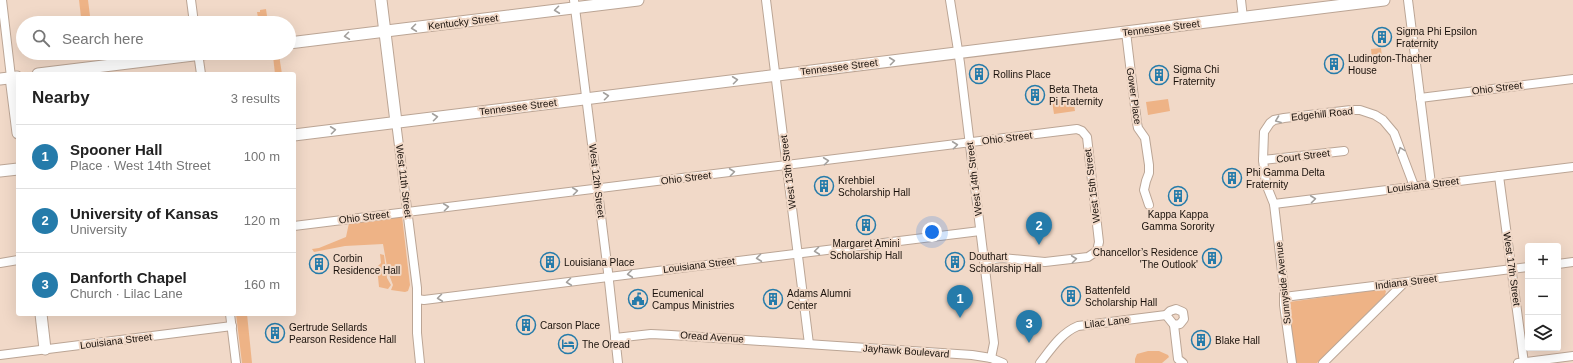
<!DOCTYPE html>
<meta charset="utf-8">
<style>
body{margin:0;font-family:Arial,sans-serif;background:#f6f6f6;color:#222}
.controls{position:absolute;right:12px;bottom:12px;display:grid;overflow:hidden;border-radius:4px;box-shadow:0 4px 16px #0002}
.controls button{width:36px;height:36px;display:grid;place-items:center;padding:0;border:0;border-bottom:1px solid #e0e0e0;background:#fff;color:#222;font:20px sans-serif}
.you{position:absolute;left:932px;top:232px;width:14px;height:14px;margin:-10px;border:3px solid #fff;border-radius:50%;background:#1a73e8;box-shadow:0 0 0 6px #1a73e833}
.badge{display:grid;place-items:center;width:26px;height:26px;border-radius:50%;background:#257baa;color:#fff;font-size:13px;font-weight:700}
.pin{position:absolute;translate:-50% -33px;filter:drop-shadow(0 1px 2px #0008)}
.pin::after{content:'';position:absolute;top:21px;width:14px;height:12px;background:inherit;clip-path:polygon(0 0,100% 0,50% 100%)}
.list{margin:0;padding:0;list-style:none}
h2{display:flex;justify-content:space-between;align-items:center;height:52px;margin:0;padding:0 16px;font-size:17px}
h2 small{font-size:13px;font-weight:400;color:#767676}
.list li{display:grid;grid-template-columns:26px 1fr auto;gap:12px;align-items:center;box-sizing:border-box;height:64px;padding:0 16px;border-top:1px solid #e0e0e0}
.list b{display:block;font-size:15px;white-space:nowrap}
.list p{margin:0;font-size:13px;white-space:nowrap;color:#767676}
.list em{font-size:13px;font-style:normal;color:#767676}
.icon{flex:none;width:22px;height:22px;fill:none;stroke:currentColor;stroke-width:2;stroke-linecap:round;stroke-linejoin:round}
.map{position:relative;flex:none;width:1573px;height:363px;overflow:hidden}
.search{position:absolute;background:#fff;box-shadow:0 4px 16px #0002;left:16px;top:16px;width:280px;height:44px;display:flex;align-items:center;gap:10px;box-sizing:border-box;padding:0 14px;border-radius:22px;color:#767676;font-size:15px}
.panel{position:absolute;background:#fff;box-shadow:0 4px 16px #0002;left:16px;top:72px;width:280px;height:244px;border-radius:4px}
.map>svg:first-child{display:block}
.green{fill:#eeb386}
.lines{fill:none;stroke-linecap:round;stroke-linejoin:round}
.minor-casing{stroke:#bba595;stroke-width:10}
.major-casing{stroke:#bba595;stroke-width:13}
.minor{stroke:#fff;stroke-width:8}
.major{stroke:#fff;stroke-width:11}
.oneway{stroke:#a3a09d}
.labels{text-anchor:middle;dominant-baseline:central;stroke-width:4;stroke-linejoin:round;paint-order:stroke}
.street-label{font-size:10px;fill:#19110b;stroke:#f1d9c8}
.poi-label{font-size:10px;fill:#19110b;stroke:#f1d9c8;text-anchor:start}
</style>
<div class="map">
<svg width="1573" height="363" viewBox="0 0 1573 363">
<rect width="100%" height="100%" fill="#f1d9c8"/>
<g class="green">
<polygon points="79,0 88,0 90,16 81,17"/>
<polygon points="266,9 268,23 259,23 257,12 260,12 260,10"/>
<polygon points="1381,48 1382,57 1372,59 1371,49"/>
<polygon points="279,55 282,74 275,74 273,56"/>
<polygon points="1073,98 1075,111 1054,114 1052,101"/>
<polygon points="1168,99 1170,111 1148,115 1146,102"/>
<polygon points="402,216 410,285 408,291 405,292 391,290 393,285 388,272 383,244 345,246 314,252 312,249 319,248 346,237 349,223"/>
<polygon points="380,254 384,255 387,278 391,285 388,289 379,287 377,267 381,263"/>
<polygon points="1383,289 1386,291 1385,295 1317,363 1294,363 1287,303 1289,302"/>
<polygon points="236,314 247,314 252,363 242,363"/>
<polygon points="1148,351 1159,351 1168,355 1169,357 1162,363 1135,363 1135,359 1137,354"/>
</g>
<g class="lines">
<g class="minor-casing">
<g id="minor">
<polyline points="2,0 11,77"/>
<polyline points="191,0 194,23"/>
<polyline points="574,0 608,272 618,363"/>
<polyline points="766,0 809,344"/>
<polyline points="950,0 960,63 994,343 991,358"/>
<polyline points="1241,0 1243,18"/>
<polyline points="1408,0 1431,184"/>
<polyline points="1126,32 1137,123 1138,128 1145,138 1149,165 1149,173 1146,181 1144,190 1149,205"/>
<polyline points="198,53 201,74"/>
<polyline points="1420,98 1573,79"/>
<polyline points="396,122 417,288 417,333 420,363"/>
<polyline points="1263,160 1344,151"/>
<polyline points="1499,176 1524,363"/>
<polyline points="1274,204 1573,167"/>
<polyline points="294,226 1077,129 1082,131 1087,137 1099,242 1097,251 1088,257 1045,262 1002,258 984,260"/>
<polyline points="0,263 18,260"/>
<polyline points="1558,264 1573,262"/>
<polyline points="1284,297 1528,267"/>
<polyline points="417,299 424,300 980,231"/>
<polygon points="1176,309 1183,312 1184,319 1180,324 1174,325 1166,315 1170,311"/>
<polyline points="230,314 236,363"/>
<polyline points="1174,325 1178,359 1183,363"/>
<polyline points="615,338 651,334 671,335 972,355 991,358 1003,363"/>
<polyline points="0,355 232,326"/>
<path d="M1040,363C1051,349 1061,333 1078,326L1166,315"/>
<polyline points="1292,363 1284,305 1284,289 1274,204 1266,184 1263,160 1264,132 1270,123 1274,120 1284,118 1351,110 1360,110 1375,115 1383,120 1394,133 1414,186"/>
<polyline points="1323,363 1404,283"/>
<polyline points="1518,363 1573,356"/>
</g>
</g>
<g class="major-casing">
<g id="major">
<polyline points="381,0 396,122"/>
<polyline points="289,43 638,0"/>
<polyline points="38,74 210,53"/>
<polyline points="11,77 18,133"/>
<polyline points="0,79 17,77"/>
<polyline points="294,135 1384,0"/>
<polyline points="0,171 18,169"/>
<polyline points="41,314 45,349"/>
</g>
</g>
<use href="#minor" class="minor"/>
<use href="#major" class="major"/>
</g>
<defs><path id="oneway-chevron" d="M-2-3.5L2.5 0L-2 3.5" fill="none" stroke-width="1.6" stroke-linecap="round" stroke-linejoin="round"/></defs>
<g class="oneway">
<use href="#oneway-chevron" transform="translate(557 10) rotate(173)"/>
<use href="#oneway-chevron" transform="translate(414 28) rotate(173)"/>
<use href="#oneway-chevron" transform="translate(347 36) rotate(173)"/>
<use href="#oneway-chevron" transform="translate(892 61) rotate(-7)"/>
<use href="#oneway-chevron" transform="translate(735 80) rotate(-7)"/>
<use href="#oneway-chevron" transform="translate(606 96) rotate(-7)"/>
<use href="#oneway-chevron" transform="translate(435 117) rotate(-7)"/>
<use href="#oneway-chevron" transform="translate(1278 120) rotate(159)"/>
<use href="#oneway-chevron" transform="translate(333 130) rotate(-7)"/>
<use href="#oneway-chevron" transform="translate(955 145) rotate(-7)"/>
<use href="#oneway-chevron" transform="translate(1401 150) rotate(-111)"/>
<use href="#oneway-chevron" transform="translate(826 161) rotate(-7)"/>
<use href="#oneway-chevron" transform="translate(732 172) rotate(-7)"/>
<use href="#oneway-chevron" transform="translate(575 191) rotate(-7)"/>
<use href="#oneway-chevron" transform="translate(1313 199) rotate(-7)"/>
<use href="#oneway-chevron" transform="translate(446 207) rotate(-7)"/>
<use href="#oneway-chevron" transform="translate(817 251) rotate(173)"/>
<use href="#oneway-chevron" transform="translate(759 258) rotate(173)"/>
<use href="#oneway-chevron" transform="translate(1074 259) rotate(-7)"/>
<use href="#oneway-chevron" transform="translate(630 274) rotate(173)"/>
<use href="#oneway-chevron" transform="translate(569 282) rotate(173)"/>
<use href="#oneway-chevron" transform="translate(440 298) rotate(173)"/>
</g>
<defs>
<g id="building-ring" transform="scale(1)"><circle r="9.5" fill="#f1d9c8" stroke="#257baa" stroke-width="1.5"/><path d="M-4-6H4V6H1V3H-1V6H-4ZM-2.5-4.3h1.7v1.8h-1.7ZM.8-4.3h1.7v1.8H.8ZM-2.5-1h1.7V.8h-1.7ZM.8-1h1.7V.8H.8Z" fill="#257baa"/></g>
<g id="civic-ring" transform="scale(1)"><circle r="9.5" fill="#f1d9c8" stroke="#257baa" stroke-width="1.5"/><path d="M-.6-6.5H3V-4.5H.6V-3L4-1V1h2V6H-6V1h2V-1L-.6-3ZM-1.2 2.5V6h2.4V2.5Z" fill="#257baa"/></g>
<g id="hotel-ring" transform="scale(1)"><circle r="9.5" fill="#f1d9c8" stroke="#257baa" stroke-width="1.5"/><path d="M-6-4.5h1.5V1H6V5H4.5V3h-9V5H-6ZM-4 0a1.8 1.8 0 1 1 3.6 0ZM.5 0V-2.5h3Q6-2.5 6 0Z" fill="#257baa"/></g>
</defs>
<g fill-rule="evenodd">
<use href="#building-ring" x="1382" y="37"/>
<use href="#building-ring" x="1334" y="64"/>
<use href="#building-ring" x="979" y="74"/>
<use href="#building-ring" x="1159" y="75"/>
<use href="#building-ring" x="1035" y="95"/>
<use href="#building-ring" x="1232" y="178"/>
<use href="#building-ring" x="824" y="186"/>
<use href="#building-ring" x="1178" y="196"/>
<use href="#building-ring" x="866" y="225"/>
<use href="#building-ring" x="1212" y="258"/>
<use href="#building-ring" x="550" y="262"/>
<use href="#building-ring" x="955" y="262"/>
<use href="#building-ring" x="319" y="264"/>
<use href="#building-ring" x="1071" y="296"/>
<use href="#civic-ring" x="638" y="299"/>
<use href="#building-ring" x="773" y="299"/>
<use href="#building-ring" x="526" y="325"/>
<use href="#building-ring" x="275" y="333"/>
<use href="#building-ring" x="1201" y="340"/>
<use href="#hotel-ring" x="568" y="344"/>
</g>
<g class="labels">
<g class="street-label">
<text transform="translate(463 22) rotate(-7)">Kentucky Street</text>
<text transform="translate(1161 28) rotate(-7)">Tennessee Street</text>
<text transform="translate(839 67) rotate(-7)">Tennessee Street</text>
<text transform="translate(1497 88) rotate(-7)">Ohio Street</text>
<text transform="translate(1134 96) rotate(82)">Gower Place</text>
<text transform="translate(518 107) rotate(-7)">Tennessee Street</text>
<text transform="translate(1322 114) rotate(-6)">Edgehill Road</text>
<text transform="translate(1007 138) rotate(-7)">Ohio Street</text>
<text transform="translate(1303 156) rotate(-7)">Court Street</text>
<text transform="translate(788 172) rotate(-97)">West 13th Street</text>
<text transform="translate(686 178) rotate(-7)">Ohio Street</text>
<text transform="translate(974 179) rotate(-97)">West 14th Street</text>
<text transform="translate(404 181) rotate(83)">West 11th Street</text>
<text transform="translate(597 181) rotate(83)">West 12th Street</text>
<text transform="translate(1423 185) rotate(-7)">Louisiana Street</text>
<text transform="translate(1092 186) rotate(-97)">West 15th Street</text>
<text transform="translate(364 217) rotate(-7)">Ohio Street</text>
<text transform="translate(699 265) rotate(-7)">Louisiana Street</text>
<text transform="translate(1512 269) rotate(82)">West 17th Street</text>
<text transform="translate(1406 282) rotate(-7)">Indiana Street</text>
<text transform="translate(1283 283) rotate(-96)">Sunnyside Avenue</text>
<text transform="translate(1107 322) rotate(-7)">Lilac Lane</text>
<text transform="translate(712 337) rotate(4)">Oread Avenue</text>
<text transform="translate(116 341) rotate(-7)">Louisiana Street</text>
<text transform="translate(906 351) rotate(4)">Jayhawk Boulevard</text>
</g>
<g class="poi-label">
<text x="1396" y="31">Sigma Phi Epsilon<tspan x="1396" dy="12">Fraternity</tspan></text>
<text x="1348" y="58">Ludington-Thacher<tspan x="1348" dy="12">House</tspan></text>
<text x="1173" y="69">Sigma Chi<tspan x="1173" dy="12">Fraternity</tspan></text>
<text x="993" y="74">Rollins Place</text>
<text x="1049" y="89">Beta Theta<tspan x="1049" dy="12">Pi Fraternity</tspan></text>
<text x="1246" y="172">Phi Gamma Delta<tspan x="1246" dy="12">Fraternity</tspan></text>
<text x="838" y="180">Krehbiel<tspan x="838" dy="12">Scholarship Hall</tspan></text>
<text x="1178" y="214" text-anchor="middle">Kappa Kappa<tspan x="1178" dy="12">Gamma Sorority</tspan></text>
<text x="866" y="243" text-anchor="middle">Margaret Amini<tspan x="866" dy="12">Scholarship Hall</tspan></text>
<text x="1198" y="252" text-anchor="end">Chancellor’s Residence<tspan x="1198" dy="12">'The Outlook'</tspan></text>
<text x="969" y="256">Douthart<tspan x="969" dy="12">Scholarship Hall</tspan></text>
<text x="333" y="258">Corbin<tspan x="333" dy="12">Residence Hall</tspan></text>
<text x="564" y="262">Louisiana Place</text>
<text x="1085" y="290">Battenfeld<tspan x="1085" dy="12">Scholarship Hall</tspan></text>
<text x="652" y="293">Ecumenical<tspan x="652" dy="12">Campus Ministries</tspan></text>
<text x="787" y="293">Adams Alumni<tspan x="787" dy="12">Center</tspan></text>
<text x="540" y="325">Carson Place</text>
<text x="289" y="327">Gertrude Sellards<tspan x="289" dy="12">Pearson Residence Hall</tspan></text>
<text x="1215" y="340">Blake Hall</text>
<text x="582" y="344">The Oread</text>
</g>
</g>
</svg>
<div class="controls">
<button>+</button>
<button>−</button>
<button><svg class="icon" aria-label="layers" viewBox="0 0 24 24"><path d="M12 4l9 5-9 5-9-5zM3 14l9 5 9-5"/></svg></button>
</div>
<div class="you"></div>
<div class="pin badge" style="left:960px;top:318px">1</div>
<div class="pin badge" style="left:1039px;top:245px">2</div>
<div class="pin badge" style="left:1029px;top:343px">3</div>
<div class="search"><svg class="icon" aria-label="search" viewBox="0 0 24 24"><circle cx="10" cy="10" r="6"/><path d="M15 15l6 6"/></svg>Search here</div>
<section class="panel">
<h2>Nearby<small>3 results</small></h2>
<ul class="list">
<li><span class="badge">1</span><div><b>Spooner Hall</b><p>Place · West 14th Street</p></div><em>100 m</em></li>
<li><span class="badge">2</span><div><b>University of Kansas</b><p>University</p></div><em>120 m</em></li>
<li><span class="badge">3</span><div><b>Danforth Chapel</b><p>Church · Lilac Lane</p></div><em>160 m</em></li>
</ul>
</section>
</div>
